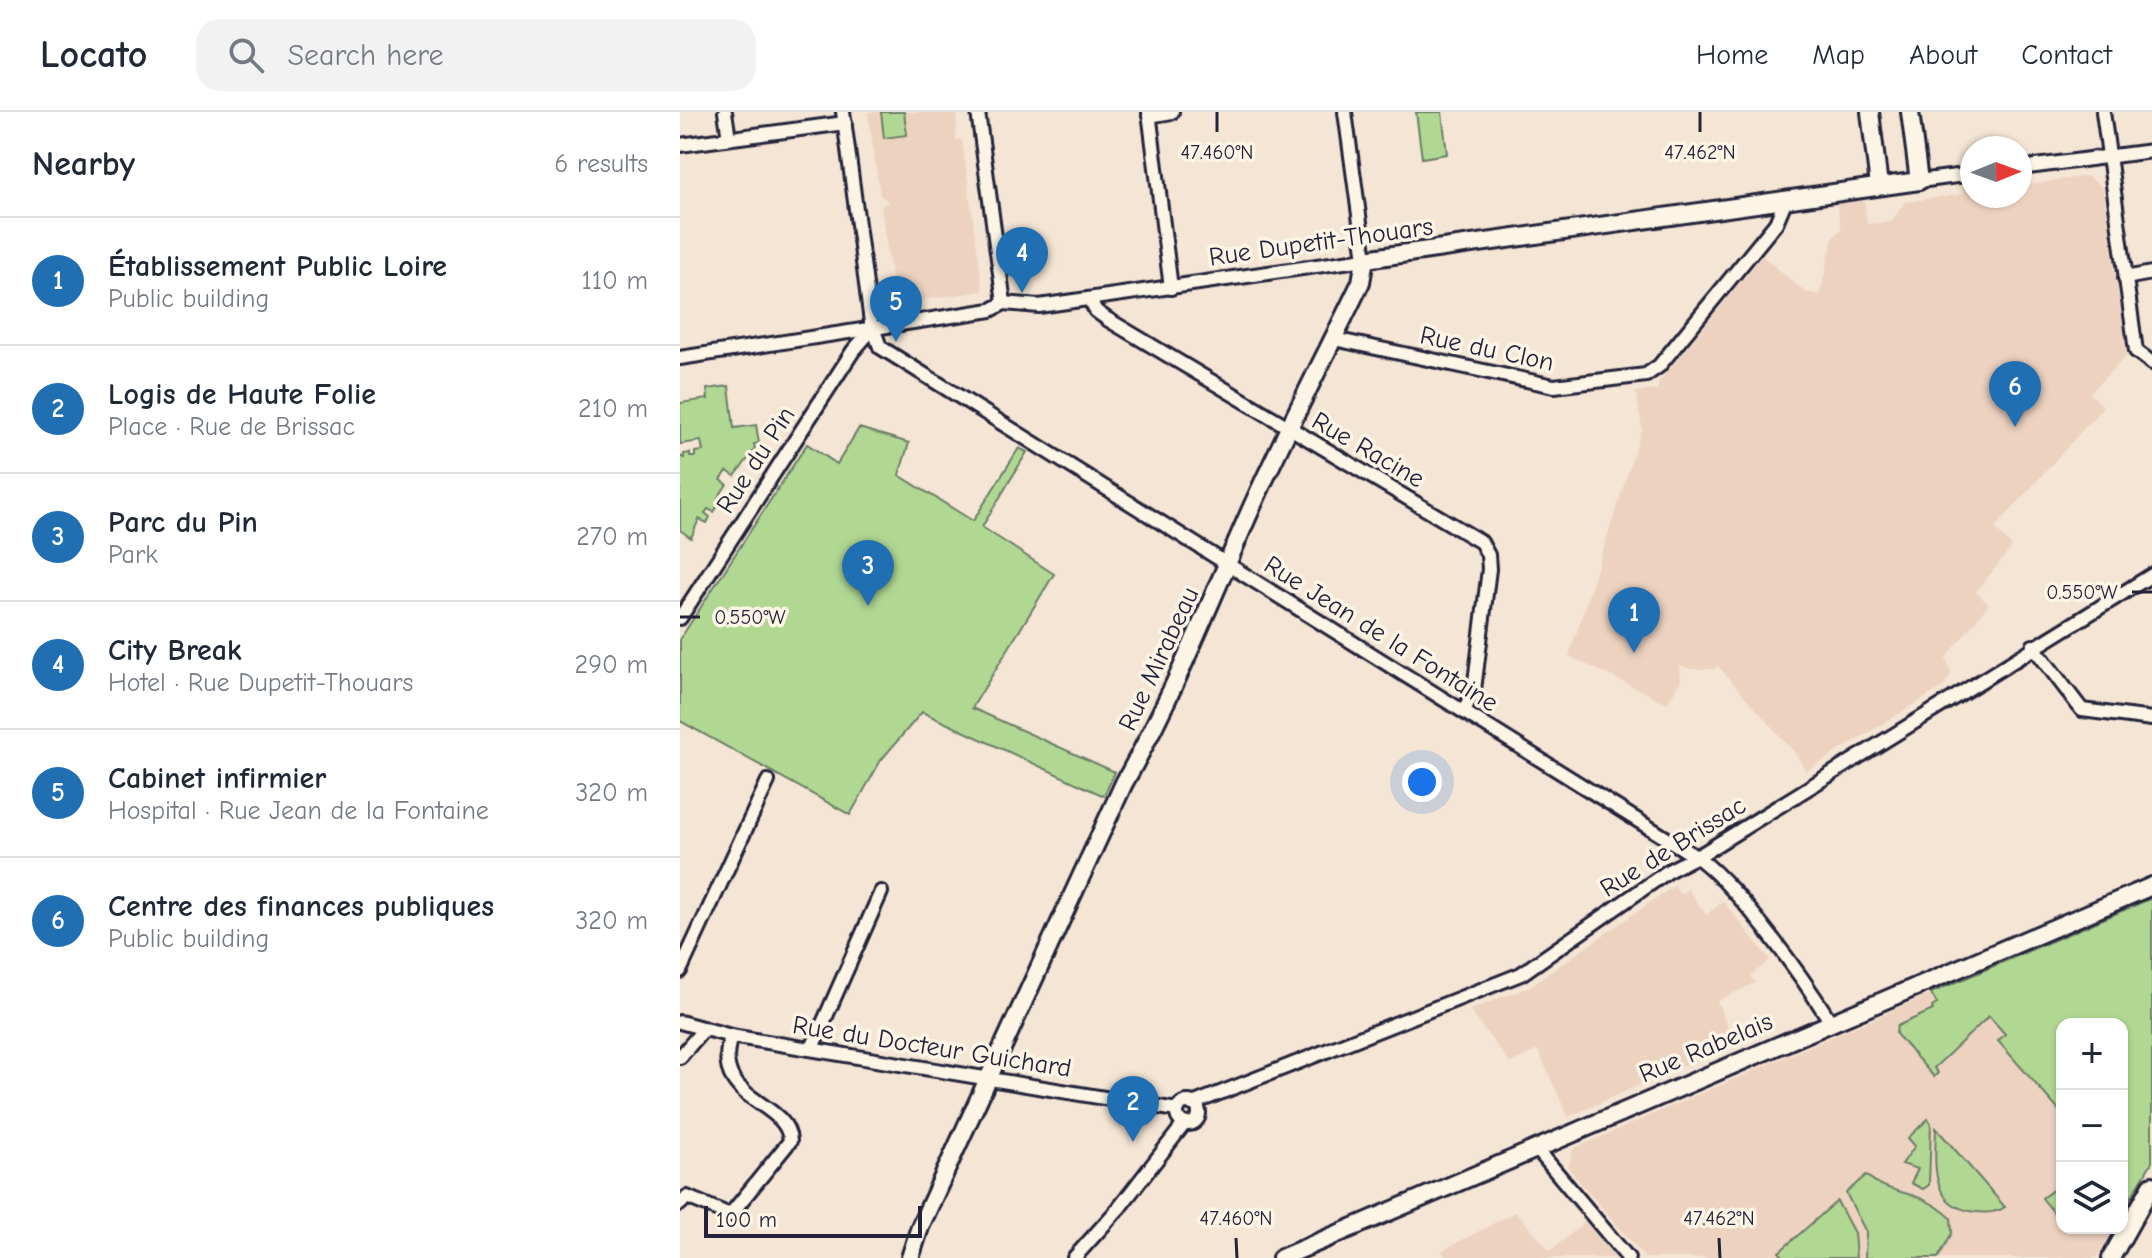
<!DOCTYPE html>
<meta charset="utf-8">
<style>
body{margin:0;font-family:"Comic Neue",sans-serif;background:#f2f2f3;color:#1f2937}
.controls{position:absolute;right:24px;bottom:24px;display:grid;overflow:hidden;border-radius:16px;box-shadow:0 2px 6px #0004}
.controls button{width:72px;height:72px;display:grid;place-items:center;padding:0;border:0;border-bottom:2px solid #e0e1e3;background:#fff;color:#1f2937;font:40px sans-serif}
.compass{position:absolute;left:1280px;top:24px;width:72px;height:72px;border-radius:50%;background:#fff;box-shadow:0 2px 6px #0004;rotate:89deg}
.scale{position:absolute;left:24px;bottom:20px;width:218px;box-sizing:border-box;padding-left:8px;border:4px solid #22223b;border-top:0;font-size:22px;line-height:28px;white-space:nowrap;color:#22223b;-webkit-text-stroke:6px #fcf5e5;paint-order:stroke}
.you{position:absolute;left:742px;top:670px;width:28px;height:28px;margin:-20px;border:6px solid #fff;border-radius:50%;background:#1a73e8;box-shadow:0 0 0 12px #1a73e833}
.badge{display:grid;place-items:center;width:52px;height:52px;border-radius:50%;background:#1f6fb2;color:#fff;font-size:26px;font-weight:700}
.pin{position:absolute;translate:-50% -66px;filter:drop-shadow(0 2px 4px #0008)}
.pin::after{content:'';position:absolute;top:42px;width:28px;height:24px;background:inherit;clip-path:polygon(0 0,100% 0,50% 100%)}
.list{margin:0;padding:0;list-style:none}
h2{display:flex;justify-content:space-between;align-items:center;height:104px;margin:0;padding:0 32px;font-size:34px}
h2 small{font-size:26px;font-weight:400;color:#747a83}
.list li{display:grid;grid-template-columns:52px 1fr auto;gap:24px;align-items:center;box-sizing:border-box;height:128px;padding:0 32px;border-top:2px solid #e0e1e3}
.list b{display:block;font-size:30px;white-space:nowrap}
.list p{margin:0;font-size:26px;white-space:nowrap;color:#747a83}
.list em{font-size:26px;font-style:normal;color:#747a83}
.icon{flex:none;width:44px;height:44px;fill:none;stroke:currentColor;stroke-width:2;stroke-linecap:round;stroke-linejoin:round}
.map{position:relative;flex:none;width:1472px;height:1146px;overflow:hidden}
header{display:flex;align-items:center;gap:48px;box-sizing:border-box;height:112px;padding:0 40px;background:#fff;border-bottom:2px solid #e0e1e3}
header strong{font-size:38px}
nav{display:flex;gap:44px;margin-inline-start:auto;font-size:28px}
.search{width:560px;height:72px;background:#f2f2f3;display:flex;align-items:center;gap:20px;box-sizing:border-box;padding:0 28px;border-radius:24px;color:#747a83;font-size:30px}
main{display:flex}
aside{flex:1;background:#fff}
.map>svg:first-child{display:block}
.built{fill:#edd2c0}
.green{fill:#b1d893;stroke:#6a7d67;stroke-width:2}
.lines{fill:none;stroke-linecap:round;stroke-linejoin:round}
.street-casing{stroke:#22223b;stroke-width:18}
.secondary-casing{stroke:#22223b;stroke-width:22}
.street{stroke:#fcf5e5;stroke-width:12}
.secondary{stroke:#fcf5e5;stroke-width:16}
.ticks{fill:none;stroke:#22223b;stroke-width:3}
.labels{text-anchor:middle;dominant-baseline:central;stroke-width:7;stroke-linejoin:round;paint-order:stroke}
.street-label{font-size:26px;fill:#22223b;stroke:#fcf5e5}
.ticks-label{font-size:20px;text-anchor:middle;fill:#22223b;stroke:#fcf5e5;stroke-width:7;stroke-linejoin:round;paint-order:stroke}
</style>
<header>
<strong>Locato</strong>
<div class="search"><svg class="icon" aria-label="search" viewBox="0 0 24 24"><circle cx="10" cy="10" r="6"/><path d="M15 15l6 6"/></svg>Search here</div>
<nav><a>Home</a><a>Map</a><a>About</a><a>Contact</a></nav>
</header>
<main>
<aside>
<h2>Nearby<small>6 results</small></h2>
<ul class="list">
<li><span class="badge">1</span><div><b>Établissement Public Loire</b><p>Public building</p></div><em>110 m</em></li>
<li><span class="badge">2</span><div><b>Logis de Haute Folie</b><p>Place · Rue de Brissac</p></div><em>210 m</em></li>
<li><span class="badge">3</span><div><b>Parc du Pin</b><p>Park</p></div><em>270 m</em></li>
<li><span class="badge">4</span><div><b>City Break</b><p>Hotel · Rue Dupetit-Thouars</p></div><em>290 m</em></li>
<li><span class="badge">5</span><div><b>Cabinet infirmier</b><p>Hospital · Rue Jean de la Fontaine</p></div><em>320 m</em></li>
<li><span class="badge">6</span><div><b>Centre des finances publiques</b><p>Public building</p></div><em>320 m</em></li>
</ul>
</aside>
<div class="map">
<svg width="1472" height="1146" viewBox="0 0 1472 1146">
<rect width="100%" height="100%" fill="#f5e5d4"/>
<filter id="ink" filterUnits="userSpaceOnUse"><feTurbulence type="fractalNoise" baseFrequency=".0125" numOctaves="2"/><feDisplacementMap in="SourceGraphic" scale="16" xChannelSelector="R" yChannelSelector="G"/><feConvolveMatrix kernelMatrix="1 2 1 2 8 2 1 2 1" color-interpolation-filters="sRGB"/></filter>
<g filter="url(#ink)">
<g class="built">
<polygon points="188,0 277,0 276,28 282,28 303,179 215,192 201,94 209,90 200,83"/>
<polygon points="1407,64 1423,76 1447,243 1410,281 1423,295 1315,416 1332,435 1296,480 1309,492 1266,546 1271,562 1264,574 1126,659 1115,641 1037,553 1035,557 1011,557 999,553 1001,568 987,591 889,544 962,317 956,280 978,278 978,271 1082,144 1125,180 1140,183 1153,126 1161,117 1157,91 1184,87 1187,112 1212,109 1225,90 1284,82 1283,74 1292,72 1292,84 1340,84 1340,74"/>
<polygon points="994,774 1000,782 1008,777 1026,803 1043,789 1090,848 1070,864 1075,871 1037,889 1054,931 888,1005 858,938 830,951 789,898 849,875"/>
<polygon points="1472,786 1472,1050 1442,1101 1442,912 1382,912 1382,1116 1434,1116 1416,1146 965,1146 888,1056 893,1037"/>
<polygon points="836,1100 870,1139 905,1110 935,1146 767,1146 761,1139"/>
</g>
<g class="green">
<polygon points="201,0 224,0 227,23 204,26"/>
<polygon points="736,0 762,0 767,42 742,46"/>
<polygon points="49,274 54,316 76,313 79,331 74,332 75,337 55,364 47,359 41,368 47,372 38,386 41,388 34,400 28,397 25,401 30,405 27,411 19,407 11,426 0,418 0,344 4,346 4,342 10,341 10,345 15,345 15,340 23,339 21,329 0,332 0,291 28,287 27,277"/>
<polygon points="179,316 229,331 219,363 293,409 339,336 347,340 302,415 374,462 292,596 435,660 424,684 242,600 201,648 170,703 0,609 0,527 127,332 157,352"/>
<polygon points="1472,786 1472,1050 1442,1101 1442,912 1382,912 1382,1002 1318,929 1325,922 1309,904 1254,956 1258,961 1254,965 1216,922 1217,914 1253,898 1252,895 1257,892 1251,881"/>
<polygon points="1248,1007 1251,1011 1249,1073 1243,1077 1231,1071 1238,1057 1222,1052 1235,1034 1228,1026"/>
<path d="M1256,1016L1325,1095C1316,1101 1307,1101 1296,1100C1249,1095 1255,1052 1256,1016Z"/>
<path d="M1186,1063C1212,1086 1239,1075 1271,1106L1272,1121L1258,1146H1185L1186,1120L1166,1081Z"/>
<polygon points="1382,1071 1382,1111 1362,1086"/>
<polygon points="1157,1089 1174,1121 1176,1146 1105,1146 1099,1140"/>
</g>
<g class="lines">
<g class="street-casing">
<g id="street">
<polyline points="45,0 49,26"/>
<path d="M163,0L191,210L200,235L1021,748C1062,780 1122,864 1150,909"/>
<polyline points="298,0 324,191"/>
<polyline points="469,0 491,176"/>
<polyline points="1423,0 1456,239 1472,251"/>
<polyline points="469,4 492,0"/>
<polyline points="0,33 165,11"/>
<polyline points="1340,56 1472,39"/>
<polyline points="1239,69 1292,62"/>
<polyline points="1445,166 1472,161"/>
<polyline points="409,187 416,199 427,207 801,430 808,443 809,457 794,578 784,599"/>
<polyline points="654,227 874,274 966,263 979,254 1096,111 1106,87"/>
<polyline points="0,246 311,198 324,191 359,194 685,147 665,0"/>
<polyline points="0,506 173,239 193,216"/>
<polyline points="1353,534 1402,598 1472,607"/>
<polyline points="0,859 88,669"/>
<polyline points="0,910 51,924 497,998"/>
<polyline points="132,936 201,780"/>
<polyline points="0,945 24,917"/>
<circle cx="508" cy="1001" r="11"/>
<polyline points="512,992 841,862 990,758 1025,740 1472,463"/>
<polyline points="856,1036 948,1146"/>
<path d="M0,1092L7,1085L50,1103L110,1029C108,987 29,990 51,924"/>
<polyline points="394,1146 439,1096 504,1012"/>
</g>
</g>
<g class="secondary-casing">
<g id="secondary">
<polyline points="1190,0 1199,74"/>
<path d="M230,1146L240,1115L444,671C492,586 528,495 567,406C602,326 643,249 681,170L685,147L1239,69L1230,0"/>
<polyline points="601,1146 1472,774"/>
<polyline points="1431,1146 1472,1073"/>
</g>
</g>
<use href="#street" class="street"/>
<use href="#secondary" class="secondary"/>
</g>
</g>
<path class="ticks" d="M537,0V20M1020,0V20M1452,480H1472M0,505H20M556,1126L557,1146M1039,1126L1040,1146"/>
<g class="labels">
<g class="street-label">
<text transform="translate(641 130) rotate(-8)">Rue Dupetit-Thouars</text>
<text transform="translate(807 237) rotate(12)">Rue du Clon</text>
<text transform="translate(688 338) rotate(30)">Rue Racine</text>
<text transform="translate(76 348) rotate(-57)">Rue du Pin</text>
<text transform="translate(701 522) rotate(32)">Rue Jean de la Fontaine</text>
<text transform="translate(479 547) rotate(-65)">Rue Mirabeau</text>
<text transform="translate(993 735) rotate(-32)">Rue de Brissac</text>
<text transform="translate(252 935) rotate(9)">Rue du Docteur Guichard</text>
<text transform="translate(1026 936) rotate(-23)">Rue Rabelais</text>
</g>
</g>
<g class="ticks-label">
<text x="537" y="47">47.460°N</text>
<text x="1020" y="47">47.462°N</text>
<text x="1402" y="487">0.550°W</text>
<text x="70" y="512">0.550°W</text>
<text x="556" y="1113">47.460°N</text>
<text x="1039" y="1113">47.462°N</text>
</g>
</svg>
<div class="controls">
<button>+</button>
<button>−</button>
<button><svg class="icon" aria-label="layers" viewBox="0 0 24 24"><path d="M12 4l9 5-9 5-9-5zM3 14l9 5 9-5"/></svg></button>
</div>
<svg class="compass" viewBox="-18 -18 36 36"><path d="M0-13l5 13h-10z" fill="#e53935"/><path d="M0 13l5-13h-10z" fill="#747a83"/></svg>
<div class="scale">100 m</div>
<div class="you"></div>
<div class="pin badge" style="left:954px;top:541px">1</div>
<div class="pin badge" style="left:453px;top:1030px">2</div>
<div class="pin badge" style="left:188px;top:494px">3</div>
<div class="pin badge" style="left:342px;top:181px">4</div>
<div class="pin badge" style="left:216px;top:230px">5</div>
<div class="pin badge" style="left:1335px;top:315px">6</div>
</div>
</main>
